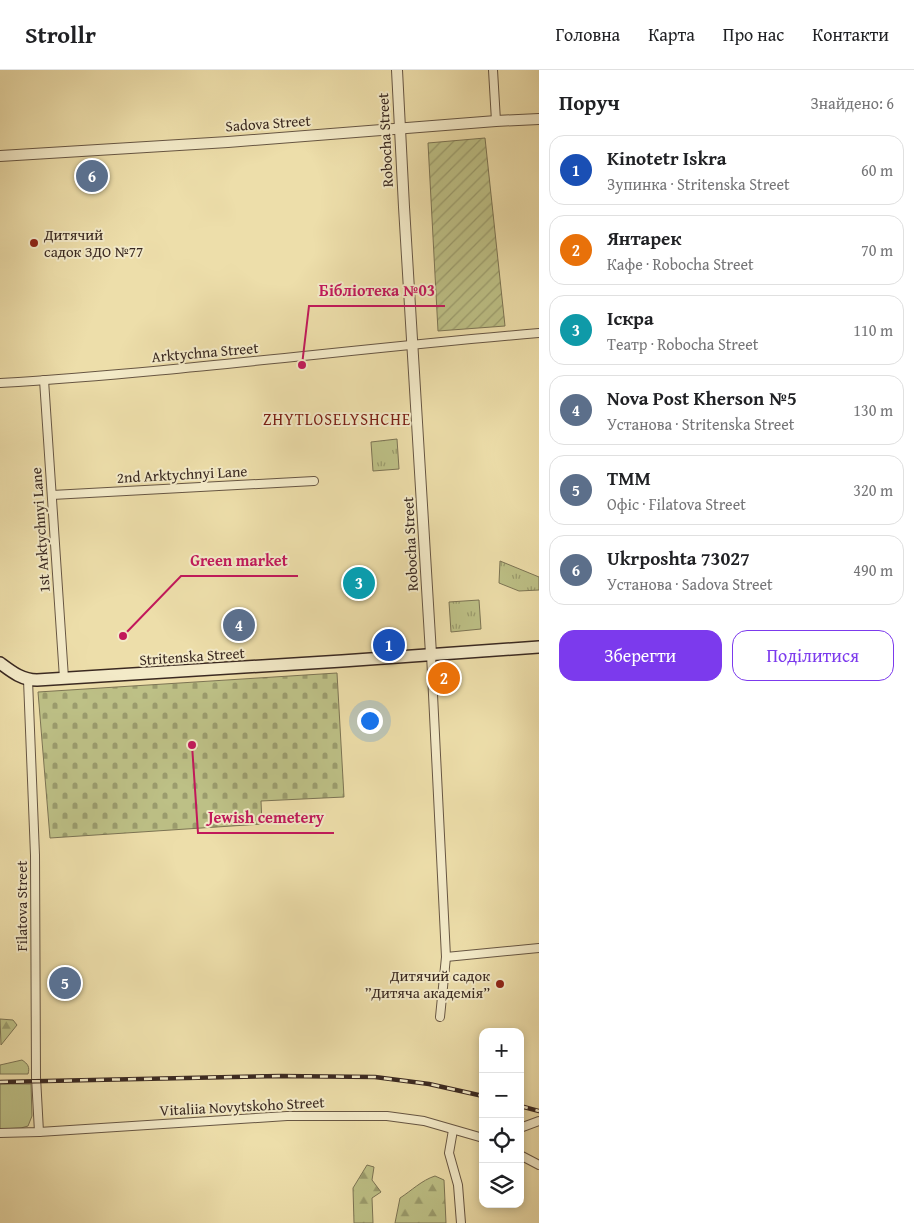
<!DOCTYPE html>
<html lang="uk">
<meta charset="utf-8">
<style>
body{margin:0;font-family:"Gentium Book Plus",serif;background:#f6f6f6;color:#202124}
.controls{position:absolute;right:15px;bottom:15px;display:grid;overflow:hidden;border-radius:10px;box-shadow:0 2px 8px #0003}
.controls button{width:45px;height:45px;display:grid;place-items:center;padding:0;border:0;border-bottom:1px solid #e0e0e0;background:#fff;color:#202124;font:25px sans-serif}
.you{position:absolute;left:369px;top:650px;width:18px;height:18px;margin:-12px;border:4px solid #fff;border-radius:50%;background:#1a73e8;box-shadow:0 0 0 8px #1a73e833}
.badge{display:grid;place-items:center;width:32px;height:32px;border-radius:50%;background:#7c3aed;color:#fff;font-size:16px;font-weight:700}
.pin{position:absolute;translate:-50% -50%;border:2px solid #fff;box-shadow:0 1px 5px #0006}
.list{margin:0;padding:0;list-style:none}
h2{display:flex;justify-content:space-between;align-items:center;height:65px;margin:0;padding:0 20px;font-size:21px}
h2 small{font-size:16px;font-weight:400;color:#757577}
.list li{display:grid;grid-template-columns:32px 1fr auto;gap:15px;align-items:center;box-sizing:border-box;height:70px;margin:0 10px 10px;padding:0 10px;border:1px solid #e0e0e0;border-radius:15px}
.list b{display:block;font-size:19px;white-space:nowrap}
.list p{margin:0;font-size:16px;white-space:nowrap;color:#757577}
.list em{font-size:16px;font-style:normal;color:#757577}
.actions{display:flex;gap:10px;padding:15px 20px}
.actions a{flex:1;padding:11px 0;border:1px solid #7c3aed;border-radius:15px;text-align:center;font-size:18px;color:#7c3aed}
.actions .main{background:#7c3aed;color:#fff}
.icon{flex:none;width:28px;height:28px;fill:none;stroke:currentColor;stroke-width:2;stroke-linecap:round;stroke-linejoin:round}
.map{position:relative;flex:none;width:539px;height:1153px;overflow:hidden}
header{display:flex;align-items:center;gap:30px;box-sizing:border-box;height:70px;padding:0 25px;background:#fff;border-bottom:1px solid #e0e0e0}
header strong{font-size:24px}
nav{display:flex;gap:28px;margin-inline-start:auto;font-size:18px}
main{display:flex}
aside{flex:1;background:#fff}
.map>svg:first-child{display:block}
.grass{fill:#bdc086;stroke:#7c7454}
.forest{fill:url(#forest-firs);stroke:#7c7454}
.cemetery{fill:url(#cemetery-stones);stroke:#7c7454}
.park{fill:url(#park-tufts);stroke:#7c7454}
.garden{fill:url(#garden-furrows);stroke:#7c7454}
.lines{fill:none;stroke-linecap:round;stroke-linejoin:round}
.minor-casing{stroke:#675643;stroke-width:10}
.tertiary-casing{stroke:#675643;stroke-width:12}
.secondary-casing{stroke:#3a2921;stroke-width:14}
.minor{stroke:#f3eac8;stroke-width:8}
.tertiary{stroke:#f3eac8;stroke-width:10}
.secondary{stroke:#f3eac8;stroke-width:11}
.rail-casing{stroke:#3a2921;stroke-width:4.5}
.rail{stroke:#f3eac8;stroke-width:2.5;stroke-dasharray:8;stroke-linecap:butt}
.poi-dot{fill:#8f2418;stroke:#f3eac8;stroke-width:2}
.labels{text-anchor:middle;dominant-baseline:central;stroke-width:4;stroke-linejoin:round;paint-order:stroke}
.street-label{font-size:15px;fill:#3a2921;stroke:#f3eac8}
.poi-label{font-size:15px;fill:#3a2921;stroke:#f3eac8;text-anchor:start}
.neighbourhood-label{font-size:16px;letter-spacing:1px;fill:#7a1f14;stroke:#f3eac8}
.leader{fill:none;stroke:#c2185b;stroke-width:2}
.callout-dot{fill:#c2185b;stroke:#f3eac8;stroke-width:2}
.callout-label{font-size:16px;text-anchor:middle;font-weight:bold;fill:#c2185b;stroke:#f3eac8;stroke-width:4;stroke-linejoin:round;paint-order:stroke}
</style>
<header>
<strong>Strollr</strong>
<nav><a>Головна</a><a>Карта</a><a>Про нас</a><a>Контакти</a></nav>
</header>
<main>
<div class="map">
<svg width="539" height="1153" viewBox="0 0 539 1153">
<defs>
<pattern id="forest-firs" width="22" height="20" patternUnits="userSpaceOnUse" patternTransform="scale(1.25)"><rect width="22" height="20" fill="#bdc086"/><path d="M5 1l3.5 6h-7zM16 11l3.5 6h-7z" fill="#9b9c6d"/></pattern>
<pattern id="cemetery-stones" width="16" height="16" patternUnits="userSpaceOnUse" patternTransform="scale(1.25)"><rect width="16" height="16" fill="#bdc086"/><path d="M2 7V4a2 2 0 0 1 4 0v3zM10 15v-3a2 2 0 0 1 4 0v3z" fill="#9b9c6d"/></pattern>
<pattern id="park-tufts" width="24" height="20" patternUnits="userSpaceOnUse" patternTransform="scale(1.25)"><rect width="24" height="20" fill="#bdc086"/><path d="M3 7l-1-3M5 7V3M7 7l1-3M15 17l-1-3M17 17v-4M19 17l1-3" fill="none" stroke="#9b9c6d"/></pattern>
<pattern id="garden-furrows" width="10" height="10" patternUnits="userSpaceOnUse" patternTransform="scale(1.25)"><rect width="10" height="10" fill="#bdc086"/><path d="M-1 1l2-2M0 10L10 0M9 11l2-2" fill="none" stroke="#9b9c6d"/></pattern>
</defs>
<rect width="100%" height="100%" fill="#eddeaa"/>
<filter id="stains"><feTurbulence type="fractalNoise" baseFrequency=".004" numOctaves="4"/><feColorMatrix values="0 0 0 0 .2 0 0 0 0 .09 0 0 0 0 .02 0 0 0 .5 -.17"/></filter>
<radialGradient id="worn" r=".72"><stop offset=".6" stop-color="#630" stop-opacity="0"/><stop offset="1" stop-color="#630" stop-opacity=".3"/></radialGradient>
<g class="grass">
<path d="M22,990C28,994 30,997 28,1004H0V995Z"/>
<polygon points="0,1014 31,1014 32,1046 28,1056 21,1058 0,1059"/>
</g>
<g class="forest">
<polygon points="0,949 13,950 17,955 1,975"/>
<polygon points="367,1095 374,1097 372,1110 381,1122 372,1128 373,1153 354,1153 353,1118"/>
<path d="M435,1106L444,1110L446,1153H395L400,1128C411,1121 422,1110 435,1106Z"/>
</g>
<polygon class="cemetery" points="337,603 344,727 261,731 262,754 50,768 38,622"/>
<g class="park">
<polygon points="397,369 399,399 373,401 371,372"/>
<polygon points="500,491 539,507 539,520 519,521 499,513"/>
<polygon points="479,530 481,559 451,562 449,532"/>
</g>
<polygon class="garden" points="485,68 505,256 438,261 428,73"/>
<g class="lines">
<g class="minor-casing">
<g id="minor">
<polyline points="493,0 496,51"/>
<polyline points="44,310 64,608"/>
<path d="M0,313C180,302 359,278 539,263"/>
<polyline points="52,425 314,411"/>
<polyline points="431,584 446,887 440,947"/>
<polyline points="28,610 35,785 36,1007 39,1062"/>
<polyline points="446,887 539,878"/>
<polyline points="520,1058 539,1051"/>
<polyline points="453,1060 449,1083 458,1115 461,1153"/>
<polyline points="0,1063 39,1062 287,1046 387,1046 424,1051 483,1068"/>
<polyline points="520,1085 539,1095"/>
</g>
</g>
<g class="tertiary-casing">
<g id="tertiary">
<polyline points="397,0 404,137 431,584"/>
<polyline points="0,86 228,72 496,51 539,49"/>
</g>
</g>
<g class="secondary-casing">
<path id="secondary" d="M0,593C12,602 22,610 37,610L342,591L539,577"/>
</g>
<use href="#minor" class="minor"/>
<use href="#tertiary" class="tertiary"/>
<use href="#secondary" class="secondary"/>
<g class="rail-casing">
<g id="rail">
<polyline points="0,1012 280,1006 375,1007 429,1014 483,1026"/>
<polyline points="520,1036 539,1041"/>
</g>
</g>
<use href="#rail" class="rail"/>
</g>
<g class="poi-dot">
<circle cx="34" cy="173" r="5"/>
<circle cx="500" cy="914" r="5"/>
</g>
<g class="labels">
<g class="street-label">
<text transform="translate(268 53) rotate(-4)">Sadova Street</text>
<text transform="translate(385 70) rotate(-93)">Robocha Street</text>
<text transform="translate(205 282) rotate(-5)">Arktychna Street</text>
<text transform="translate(182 404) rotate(-3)">2nd Arktychnyi Lane</text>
<text transform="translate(40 460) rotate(-94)">1st Arktychnyi Lane</text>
<text transform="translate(410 474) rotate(-93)">Robocha Street</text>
<text transform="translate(192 586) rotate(-4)">Stritenska Street</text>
<text transform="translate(21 836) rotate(-90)">Filatova Street</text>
<text transform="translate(242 1036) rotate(-3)">Vitaliia Novytskoho Street</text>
</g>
<g class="poi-label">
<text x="44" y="164">Дитячий<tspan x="44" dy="17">садок ЗДО №77</tspan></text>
<text x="490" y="905" text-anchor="end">Дитячий садок<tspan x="490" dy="17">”Дитяча академія”</tspan></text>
</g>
<g class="neighbourhood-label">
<text x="337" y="349">ZHYTLOSELYSHCHE</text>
</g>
</g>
<path class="leader" d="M302 295L309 236H445M123 566L181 506H298M192 675L198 763H334"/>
<g class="callout-dot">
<circle cx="302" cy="295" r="5"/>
<circle cx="123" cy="566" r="5"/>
<circle cx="192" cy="675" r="5"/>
</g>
<g class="callout-label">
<text x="377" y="226">Бібліотека №03</text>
<text x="239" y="496">Green market</text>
<text x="266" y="753">Jewish cemetery</text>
</g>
<rect width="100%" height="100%" filter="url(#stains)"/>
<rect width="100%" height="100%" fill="url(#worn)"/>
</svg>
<div class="controls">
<button>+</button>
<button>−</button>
<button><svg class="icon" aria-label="locate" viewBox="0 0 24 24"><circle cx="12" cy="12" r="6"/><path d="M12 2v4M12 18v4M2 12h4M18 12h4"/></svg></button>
<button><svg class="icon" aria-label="layers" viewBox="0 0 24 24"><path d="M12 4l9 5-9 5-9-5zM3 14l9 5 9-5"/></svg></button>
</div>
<div class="you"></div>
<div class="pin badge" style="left:389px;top:575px;background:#1a4fb4">1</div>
<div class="pin badge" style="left:444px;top:608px;background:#e8710a">2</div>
<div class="pin badge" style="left:359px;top:513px;background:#0f9aa8">3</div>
<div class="pin badge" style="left:239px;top:555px;background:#5c6f8a">4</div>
<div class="pin badge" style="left:65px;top:913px;background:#5c6f8a">5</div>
<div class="pin badge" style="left:92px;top:106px;background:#5c6f8a">6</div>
</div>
<aside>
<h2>Поруч<small>Знайдено: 6</small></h2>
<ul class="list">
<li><span class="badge" style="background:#1a4fb4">1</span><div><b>Kinotetr Iskra</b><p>Зупинка · Stritenska Street</p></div><em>60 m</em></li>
<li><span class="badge" style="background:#e8710a">2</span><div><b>Янтарек</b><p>Кафе · Robocha Street</p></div><em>70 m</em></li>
<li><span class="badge" style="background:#0f9aa8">3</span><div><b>Іскра</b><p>Театр · Robocha Street</p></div><em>110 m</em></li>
<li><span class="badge" style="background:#5c6f8a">4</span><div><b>Nova Post Kherson №5</b><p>Установа · Stritenska Street</p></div><em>130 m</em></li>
<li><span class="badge" style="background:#5c6f8a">5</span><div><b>TMM</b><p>Офіс · Filatova Street</p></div><em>320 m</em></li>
<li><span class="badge" style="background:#5c6f8a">6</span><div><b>Ukrposhta 73027</b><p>Установа · Sadova Street</p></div><em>490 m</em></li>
</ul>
<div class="actions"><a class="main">Зберегти</a><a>Поділитися</a></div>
</aside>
</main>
